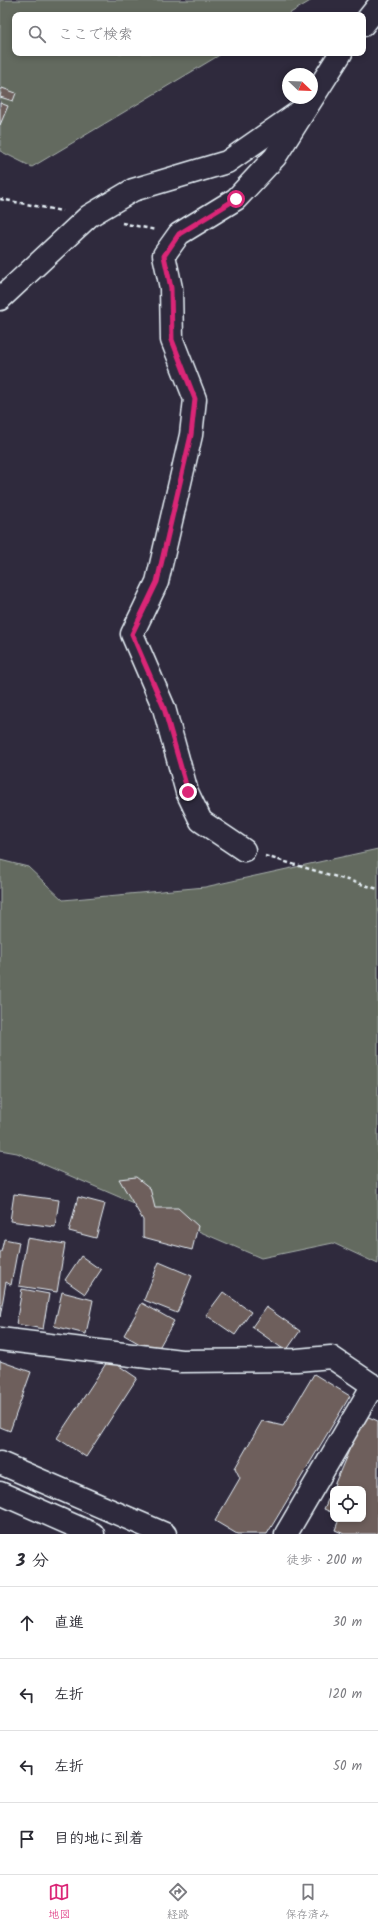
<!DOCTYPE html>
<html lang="ja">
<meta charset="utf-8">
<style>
body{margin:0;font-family:Kalam,"Klee One",sans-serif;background:#f7f7f7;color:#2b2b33}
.controls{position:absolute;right:12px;bottom:12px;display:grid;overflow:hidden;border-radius:8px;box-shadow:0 2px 6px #0003}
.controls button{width:36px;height:36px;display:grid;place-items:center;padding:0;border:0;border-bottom:1px solid #e1e1e2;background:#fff;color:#2b2b33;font:20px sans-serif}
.compass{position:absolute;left:282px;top:68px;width:36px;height:36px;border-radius:50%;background:#fff;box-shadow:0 2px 6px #0003;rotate:113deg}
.stop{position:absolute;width:12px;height:12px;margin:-9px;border:3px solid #db2777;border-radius:50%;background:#fff}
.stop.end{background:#db2777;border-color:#fff;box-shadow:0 1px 4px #0008}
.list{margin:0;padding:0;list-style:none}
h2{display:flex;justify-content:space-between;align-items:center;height:52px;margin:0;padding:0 16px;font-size:17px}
h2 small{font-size:13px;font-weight:400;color:#7c7c81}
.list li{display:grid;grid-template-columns:26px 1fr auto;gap:12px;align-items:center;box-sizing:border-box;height:72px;padding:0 16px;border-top:1px solid #e1e1e2}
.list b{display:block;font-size:15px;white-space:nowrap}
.list em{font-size:13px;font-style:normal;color:#7c7c81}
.icon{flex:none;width:22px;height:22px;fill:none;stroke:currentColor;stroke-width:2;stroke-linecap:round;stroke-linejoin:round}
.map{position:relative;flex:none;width:378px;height:1534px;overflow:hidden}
.search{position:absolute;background:#fff;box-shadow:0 2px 6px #0003;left:12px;right:12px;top:12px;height:44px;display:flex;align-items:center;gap:10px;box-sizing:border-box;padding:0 14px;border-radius:8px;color:#7c7c81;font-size:15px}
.sheet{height:340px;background:#fff}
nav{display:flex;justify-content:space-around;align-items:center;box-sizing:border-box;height:56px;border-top:1px solid #e1e1e2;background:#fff;font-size:11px;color:#7c7c81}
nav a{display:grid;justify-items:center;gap:2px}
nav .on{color:#db2777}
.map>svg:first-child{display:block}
.green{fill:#646b5e;stroke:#a6aeab}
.building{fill:#6e5e5c;stroke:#e8f1f8}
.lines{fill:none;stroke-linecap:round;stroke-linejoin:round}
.minor-casing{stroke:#e8f1f8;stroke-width:25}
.path{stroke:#e8f1f8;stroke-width:2.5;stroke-dasharray:4 3;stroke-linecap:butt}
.minor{stroke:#2f2a3d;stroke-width:22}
.route{stroke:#db2777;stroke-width:5}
</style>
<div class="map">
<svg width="378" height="1534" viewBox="0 0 378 1534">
<rect width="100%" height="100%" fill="#2f2a3d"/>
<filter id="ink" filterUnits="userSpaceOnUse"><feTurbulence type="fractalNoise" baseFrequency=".025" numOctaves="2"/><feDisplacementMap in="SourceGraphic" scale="8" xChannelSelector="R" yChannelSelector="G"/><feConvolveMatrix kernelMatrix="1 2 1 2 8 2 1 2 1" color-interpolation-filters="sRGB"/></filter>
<g filter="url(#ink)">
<g class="green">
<polygon points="0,0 312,0 287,15 15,15 15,53 223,53 32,167 0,151"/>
<polygon points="378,849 378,1264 333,1243 261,1258 17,1153 0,1150 0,860 28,867 63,900 205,887"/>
</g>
<g class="building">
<polygon points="2,88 16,93 13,101 0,97"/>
<polygon points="0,103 8,106 0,125"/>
<polygon points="136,1177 150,1188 155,1208 178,1208 198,1226 192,1250 143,1237 143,1220 119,1179"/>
<polygon points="14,1194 59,1200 55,1227 10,1221"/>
<polygon points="78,1197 105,1204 96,1238 69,1231"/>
<polygon points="27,1238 65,1244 57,1292 19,1286"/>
<polygon points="4,1239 19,1242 11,1285 6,1282 0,1317 0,1252 1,1252"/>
<polygon points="81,1256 101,1270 85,1294 65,1280"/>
<polygon points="159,1262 192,1276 177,1313 144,1300"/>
<polygon points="22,1289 49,1294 43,1329 16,1324"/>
<polygon points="62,1292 93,1300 86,1334 54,1326"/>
<polygon points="223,1292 251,1312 235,1335 206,1315"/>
<polygon points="142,1303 174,1321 156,1353 124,1335"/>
<polygon points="266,1307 300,1331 286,1351 252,1327"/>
<polygon points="109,1359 137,1378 86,1457 57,1438"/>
<polygon points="0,1361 31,1372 10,1431 0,1427"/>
<polygon points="314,1374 350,1396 267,1534 237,1534 215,1521 240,1478 235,1468 262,1421 283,1426"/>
<polygon points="364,1415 378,1421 378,1534 344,1534 335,1530 339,1519 363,1519 363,1489 333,1489 333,1513 324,1509"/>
</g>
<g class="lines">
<g class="minor-casing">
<g id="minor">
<polyline points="363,25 378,6"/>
<polyline points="0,299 89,216 133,190 227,162 299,112"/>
<polyline points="244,850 201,821 187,792 164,708 132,634 157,582 191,435 195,399 172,340 171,288 164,255 179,234 236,199 275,157 341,53"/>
<polyline points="0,1339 181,1361 297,1360 331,1357 378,1389"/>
<polyline points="0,1463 165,1534"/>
<polyline points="0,1493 93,1534"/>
<polyline points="286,1534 373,1385"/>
</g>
</g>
<g class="path">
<polyline points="0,199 62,211"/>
<polyline points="122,223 156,230"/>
<polyline points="265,856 378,889"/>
</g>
<use href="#minor" class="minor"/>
</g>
</g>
<g class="lines" filter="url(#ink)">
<polyline class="route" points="188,792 164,708 132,634 157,582 191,435 195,399 172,340 171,288 164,256 179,234 236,199"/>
</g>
</svg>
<div class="controls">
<button><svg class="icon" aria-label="locate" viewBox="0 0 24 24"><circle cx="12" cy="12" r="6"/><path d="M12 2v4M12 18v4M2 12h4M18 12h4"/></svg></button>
</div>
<svg class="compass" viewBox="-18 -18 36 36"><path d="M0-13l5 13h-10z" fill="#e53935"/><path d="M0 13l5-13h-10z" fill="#7c7c81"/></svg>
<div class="stop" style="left:236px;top:199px"></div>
<div class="stop end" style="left:188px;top:792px"></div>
<div class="search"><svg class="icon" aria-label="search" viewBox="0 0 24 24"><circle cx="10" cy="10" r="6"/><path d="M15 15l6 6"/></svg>ここで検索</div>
</div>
<section class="sheet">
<h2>3 分<small>徒歩 · 200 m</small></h2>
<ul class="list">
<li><svg class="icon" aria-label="ahead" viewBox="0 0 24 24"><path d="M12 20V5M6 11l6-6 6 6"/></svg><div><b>直進</b></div><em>30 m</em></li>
<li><svg class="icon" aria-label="left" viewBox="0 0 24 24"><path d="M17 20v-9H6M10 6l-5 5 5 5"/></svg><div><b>左折</b></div><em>120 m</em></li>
<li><svg class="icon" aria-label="left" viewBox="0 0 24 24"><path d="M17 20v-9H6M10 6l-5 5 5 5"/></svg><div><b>左折</b></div><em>50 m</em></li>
<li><svg class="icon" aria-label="arrive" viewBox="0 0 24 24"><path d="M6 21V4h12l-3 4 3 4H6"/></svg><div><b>目的地に到着</b></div></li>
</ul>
</section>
<nav>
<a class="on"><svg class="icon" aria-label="map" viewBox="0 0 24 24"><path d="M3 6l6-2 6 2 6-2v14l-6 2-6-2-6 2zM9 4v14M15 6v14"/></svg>地図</a>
<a><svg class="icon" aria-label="directions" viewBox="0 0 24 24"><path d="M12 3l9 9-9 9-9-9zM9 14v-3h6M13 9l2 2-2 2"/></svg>経路</a>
<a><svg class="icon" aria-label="saved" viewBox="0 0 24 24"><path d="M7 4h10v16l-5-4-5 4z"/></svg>保存済み</a>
</nav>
